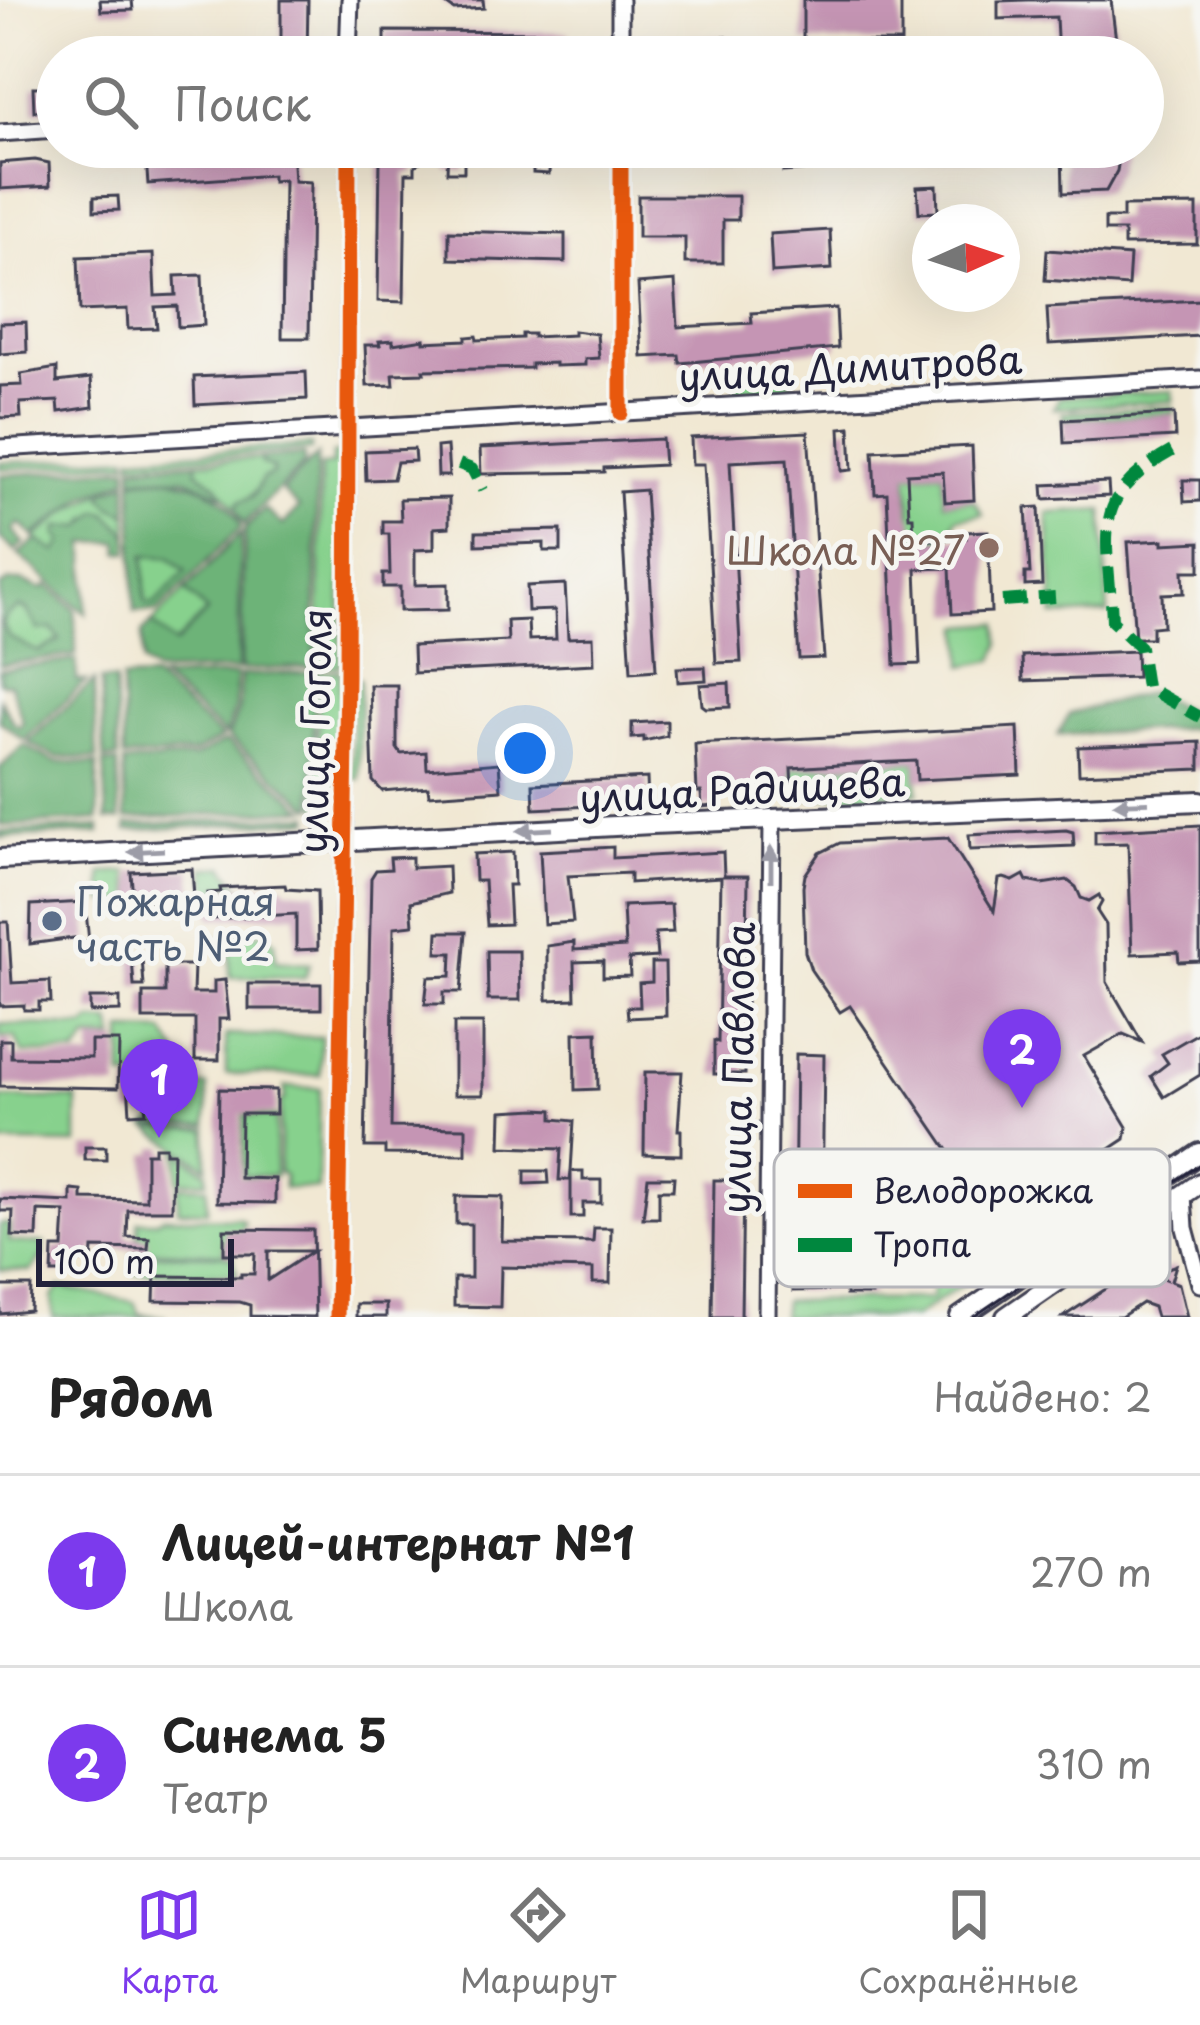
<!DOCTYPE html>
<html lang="ru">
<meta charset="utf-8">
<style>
body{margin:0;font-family:"Playpen Sans",sans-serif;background:#f2f2f2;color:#222}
.compass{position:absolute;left:912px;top:204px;width:108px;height:108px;border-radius:50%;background:#fff;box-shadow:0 12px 48px #0002;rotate:87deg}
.scale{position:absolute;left:36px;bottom:30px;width:198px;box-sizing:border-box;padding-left:12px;border:6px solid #22223b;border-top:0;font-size:33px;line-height:42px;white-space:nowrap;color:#22223b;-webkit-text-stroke:9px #f6f6f2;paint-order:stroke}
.you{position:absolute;left:525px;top:753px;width:42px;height:42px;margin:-30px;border:9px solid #fff;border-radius:50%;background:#1a73e8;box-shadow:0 0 0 18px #1a73e833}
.badge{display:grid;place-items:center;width:78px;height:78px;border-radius:50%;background:#7c3aed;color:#fff;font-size:39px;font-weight:700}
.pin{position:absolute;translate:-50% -99px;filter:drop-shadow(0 3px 6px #0008)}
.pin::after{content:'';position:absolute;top:63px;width:42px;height:36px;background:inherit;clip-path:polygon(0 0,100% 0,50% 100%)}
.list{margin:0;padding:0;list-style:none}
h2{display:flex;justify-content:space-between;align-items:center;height:156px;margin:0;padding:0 48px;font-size:51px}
h2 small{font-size:39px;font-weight:400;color:#767676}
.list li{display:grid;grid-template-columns:78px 1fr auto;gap:36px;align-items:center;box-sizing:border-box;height:192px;padding:0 48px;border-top:3px solid #e0e0e0}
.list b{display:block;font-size:45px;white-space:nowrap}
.list p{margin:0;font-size:39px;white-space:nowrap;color:#767676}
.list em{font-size:39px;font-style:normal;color:#767676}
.icon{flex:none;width:66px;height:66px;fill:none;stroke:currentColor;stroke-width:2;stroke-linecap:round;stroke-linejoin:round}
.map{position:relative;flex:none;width:1200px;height:1317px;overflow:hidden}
.search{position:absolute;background:#fff;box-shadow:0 12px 48px #0002;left:36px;right:36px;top:36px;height:132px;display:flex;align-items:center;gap:30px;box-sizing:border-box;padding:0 42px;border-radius:66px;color:#767676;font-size:45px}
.sheet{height:540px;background:#fff}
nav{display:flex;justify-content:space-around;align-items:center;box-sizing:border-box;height:168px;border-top:3px solid #e0e0e0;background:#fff;font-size:33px;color:#767676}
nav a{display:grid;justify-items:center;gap:6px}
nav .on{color:#7c3aed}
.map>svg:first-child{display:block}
.green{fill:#87d18d;stroke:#547a64;stroke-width:3}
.forest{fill:#6db378;stroke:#486a5a;stroke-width:3;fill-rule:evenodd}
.building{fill:#c595b4;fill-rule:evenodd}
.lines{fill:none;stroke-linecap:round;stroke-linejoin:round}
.secondary-casing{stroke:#414052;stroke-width:21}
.primary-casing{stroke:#414052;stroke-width:24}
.secondary{stroke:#fff;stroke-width:15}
.primary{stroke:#fff;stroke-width:18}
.tram{stroke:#22223b;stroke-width:3}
.quiet{stroke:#00873e;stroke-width:12;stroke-dasharray:24 12;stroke-linecap:butt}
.cycleway-casing{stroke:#f6f6f2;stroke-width:22}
.cycleway{stroke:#e8590c;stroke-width:15}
.oneway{fill:#9c9ca7}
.education-dot{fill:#8d6e63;stroke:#f6f6f2;stroke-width:4.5}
.service-dot{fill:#5c6f8a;stroke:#f6f6f2;stroke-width:4.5}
.labels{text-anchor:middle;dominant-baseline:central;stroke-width:10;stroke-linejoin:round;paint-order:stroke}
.street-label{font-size:39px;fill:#22223b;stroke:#f6f6f2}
.education-label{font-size:39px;fill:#785e54;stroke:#f6f6f2;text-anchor:end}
.service-label{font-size:39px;fill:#4e5e75;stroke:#f6f6f2;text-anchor:start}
.key{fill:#f6f6f2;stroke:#b6b6bb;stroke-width:3}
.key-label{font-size:33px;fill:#22223b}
</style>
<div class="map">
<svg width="1200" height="1317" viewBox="0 0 1200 1317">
<rect width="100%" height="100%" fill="#f6f6f2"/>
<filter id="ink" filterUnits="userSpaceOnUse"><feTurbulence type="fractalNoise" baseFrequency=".00833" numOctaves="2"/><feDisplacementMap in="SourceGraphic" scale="24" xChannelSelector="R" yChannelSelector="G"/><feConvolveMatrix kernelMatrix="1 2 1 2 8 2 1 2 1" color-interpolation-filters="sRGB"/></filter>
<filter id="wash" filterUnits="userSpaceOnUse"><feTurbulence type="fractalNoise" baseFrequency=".004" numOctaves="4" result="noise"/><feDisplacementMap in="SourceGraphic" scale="48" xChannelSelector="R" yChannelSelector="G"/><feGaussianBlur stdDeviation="2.7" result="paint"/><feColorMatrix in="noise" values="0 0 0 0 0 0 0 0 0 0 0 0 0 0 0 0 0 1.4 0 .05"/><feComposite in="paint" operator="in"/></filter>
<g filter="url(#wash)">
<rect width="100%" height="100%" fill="#f1e8d3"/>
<g class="green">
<polygon points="774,372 799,389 736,391 735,375"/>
<polygon points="1173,391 1173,401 1054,408 1059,397"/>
<polygon points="1173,407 1174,414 1063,420 1063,413"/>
<polygon points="311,445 311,450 132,462 132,456"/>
<polygon points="344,453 340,666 319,667 321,466 332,465 332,454"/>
<polygon points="127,456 128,462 0,469 0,463"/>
<polygon points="261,458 261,463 273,469 273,475 236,509 216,484 197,470 197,462"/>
<polygon points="943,472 945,502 974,500 983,514 957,518 946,539 914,541 907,474"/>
<polygon points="103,492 104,498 128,514 128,534 107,513 89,518 82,527 74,526 57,553 35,538 67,512"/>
<polygon points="1103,510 1108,613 1054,616 1048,513"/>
<polygon points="144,556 169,557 187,571 154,604 145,604"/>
<polygon points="185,590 207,611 174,645 152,623"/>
<polygon points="20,607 59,635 61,640 39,652 9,638 2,624 8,614"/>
<polygon points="999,623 1000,645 994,660 964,666 962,626"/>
<polygon points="340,671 338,807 317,807 319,672"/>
<polygon points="353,679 360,679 359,779 352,779"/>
<polygon points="916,761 918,792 793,799 791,768"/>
<polygon points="224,866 239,885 218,886 217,891 208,891 205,868"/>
<polygon points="127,872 133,901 104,902 102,873"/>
<polygon points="266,932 275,942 276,961 310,964 305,977 230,977 230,948 221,947 222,937"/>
<polygon points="92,1021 111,1022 115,1039 88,1039 77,1054 22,1053 15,1037 0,1037 0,1024 85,1027"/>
<polygon points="123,1031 164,1032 192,1076 172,1088 156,1077 123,1078"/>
<polygon points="226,1035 321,1037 320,1075 226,1074"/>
<polygon points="201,1086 207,1086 207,1126 148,1125"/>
<polygon points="285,1087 320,1088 318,1189 284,1188 284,1174 279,1173 281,1101 285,1100"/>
<polygon points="0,1098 77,1099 77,1144 0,1143"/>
<polygon points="244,1116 276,1117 275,1176 243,1176"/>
<polygon points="148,1128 207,1130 207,1167"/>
<polygon points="178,1152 207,1172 207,1181 178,1181"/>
<polygon points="178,1186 207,1187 207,1211 178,1210"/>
<polygon points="163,1217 239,1218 244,1222 237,1240 224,1241 224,1254 138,1250 138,1221 157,1221"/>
<polygon points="0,1224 9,1224 9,1242 44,1243 43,1256 31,1271 0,1270"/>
<polygon points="132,1254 222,1255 233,1258 237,1274 133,1273"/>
<polygon points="987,1263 963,1277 966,1282 915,1317 782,1317 784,1301 932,1299 932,1278"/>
<polygon points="60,1287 134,1302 140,1314 166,1317 53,1317 52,1297"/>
</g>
<g class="forest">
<polygon points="304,455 304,464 244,524 236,509 239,502 253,496 263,478 273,474 273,469 261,463 261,458"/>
<polygon points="317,455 315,667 241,670 245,529 265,509 283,525 299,508 282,491"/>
<polygon points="197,462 197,471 216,484 222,495 185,478 133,477 133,466"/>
<polygon points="128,467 128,478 85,497 33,536 20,523 13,530 24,543 15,551 0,538 0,475"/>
<path d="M169,478C199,484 230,495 241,527L157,612H134L133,480ZM144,556L169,557L186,571L154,604L145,603Z"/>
<polygon points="128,482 128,514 112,507 103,498 104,492"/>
<polygon points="99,511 107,513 128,534 129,552 120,552 119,542 86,543 86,614 18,554 37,540 57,552 63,541 57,535 58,527 82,527"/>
<polygon points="241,533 238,670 155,673 143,663 142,633 152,623 175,644 207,612 185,590"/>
<path d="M9,581H22L42,589L47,585L75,610L76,655L0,665V587ZM20,607L27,610L38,630L52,629L60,640L38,652L9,637L2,624L8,614Z"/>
<polygon points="76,660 77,681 86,681 24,740 0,721 0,699 14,723 20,727 23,722 10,684 0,683 0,670"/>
<polygon points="315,672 313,807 311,807 228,737 239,708 241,675"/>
<polygon points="237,675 235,708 225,735 160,678"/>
<polygon points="153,678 222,738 194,753 124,758 122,679"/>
<polygon points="101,680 115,680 118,758 104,759"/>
<polygon points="94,681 97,759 56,757 28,742"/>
<polygon points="1150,692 1200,717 1200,728 1058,735 1069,714"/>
<polygon points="226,741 306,809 126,819 124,763 195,757"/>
<polygon points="24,745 55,762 97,764 99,820 0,826 0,768"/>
<polygon points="104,763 118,763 120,820 107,820"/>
<polygon points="310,815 310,820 127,831 127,825"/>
<polygon points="100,827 100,833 0,838 0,832"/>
</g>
<g id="blocks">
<g class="building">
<polygon points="100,0 132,0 133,10 101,11"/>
<polygon points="281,0 308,0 307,57 281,57"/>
<polygon points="440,0 483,0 484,8 454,10"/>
<rect x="803" y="0" width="98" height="42"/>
<polygon points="1028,0 1111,0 1118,57 1058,57 1056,17 998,19 998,1"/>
<polygon points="385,31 569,32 569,57 385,55"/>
<rect x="646" y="37" width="80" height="20"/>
<polygon points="224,42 229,57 190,57"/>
<polygon points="33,87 50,87 51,96 57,96 57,110 34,111"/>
<polygon points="372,147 423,147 423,160 415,166 415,173 406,173 404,302 378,301 380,158 372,158"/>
<polygon points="448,147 550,147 549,174 533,173 533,161 464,159 464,172 447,172"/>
<polygon points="782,147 999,147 999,158 783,172"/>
<polygon points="1062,147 1121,147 1117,171 1106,191 1063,193"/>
<polygon points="292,148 294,181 311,182 309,338 282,338 284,180 272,181 272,175 148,184 146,158"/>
<polygon points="35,160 49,163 50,186 0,189 0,163"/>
<polygon points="937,186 938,212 919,213 917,187"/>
<polygon points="118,196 119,210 94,211 94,197"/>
<polygon points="638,196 738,196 738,220 723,220 723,263 685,263 685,237 638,237"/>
<polygon points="1197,205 1197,244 1124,245 1124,231 1105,231 1105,218 1123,218 1123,206"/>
<polygon points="830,230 832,269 772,273 770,234"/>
<polygon points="449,231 565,234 565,262 449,259"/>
<polygon points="1047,250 1130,256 1128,286 1045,280"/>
<polygon points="153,254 155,296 176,295 175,276 202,275 204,325 178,327 177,306 155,307 157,328 128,329 127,309 80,311 78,257"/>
<polygon points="675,281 678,327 752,323 751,313 836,308 838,348 680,363 679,355 642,357 638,284"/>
<polygon points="1200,300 1200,336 1049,344 1047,308"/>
<polygon points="26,322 27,352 0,354 0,323"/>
<polygon points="574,331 597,334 599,358 585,359 585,365 555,366 555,363 531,364 531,368 423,370 424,373 393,374 394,385 367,386 365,345 380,345 379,341 393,340 393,344 424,339 424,342 466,340 466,337 476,336 477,340 522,338 522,334 533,334 533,337 574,335"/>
<polygon points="57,368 57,382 91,378 93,407 59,412 58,401 20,403 21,417 0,418 0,386 22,385 21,374"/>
<polygon points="306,372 307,399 195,405 194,377"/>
<polygon points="1174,414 1175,437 1064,443 1063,420"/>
<polygon points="850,427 852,470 842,471 840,428"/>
<polygon points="808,432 824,658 799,659 787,459 730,462 741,662 716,663 704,464 692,464 691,438"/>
<polygon points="662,439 664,465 604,468 604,472 481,474 480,448"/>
<polygon points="447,446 449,476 438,476 437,447"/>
<polygon points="972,446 974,500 945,502 943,472 907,474 909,517 913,517 914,541 966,538 965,532 988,531 991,612 952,614 950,568 916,569 920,664 895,665 887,493 875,494 873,451"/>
<polygon points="414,449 415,461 397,462 393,479 366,480 365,451"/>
<polygon points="1183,480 1200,480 1200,501 1184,502"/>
<polygon points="1108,482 1109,496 1044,499 1043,485"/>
<polygon points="645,490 656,670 631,672 620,492"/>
<polygon points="449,498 449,527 434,528 434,549 415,550 415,585 448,584 448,610 400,611 400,587 383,587 383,574 390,574 389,534 383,534 383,521 401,521 400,499"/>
<polygon points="1039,507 1042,585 1025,586 1025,573 1030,573 1026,508"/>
<polygon points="561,530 561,551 544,551 544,543 476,545 476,532"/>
<polygon points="1163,540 1163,544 1200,542 1200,571 1183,571 1184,593 1162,594 1163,626 1152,627 1152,638 1135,638 1128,542"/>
<polygon points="565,584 568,638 593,637 594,664 414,673 413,646 508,641 507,621 528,620 529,640 556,639 555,610 528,611 527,586"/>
<polygon points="1136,651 1137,677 1023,681 1022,656"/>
<polygon points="705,667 706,680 678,682 677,668"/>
<polygon points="729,683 730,707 706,708 702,705 700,685"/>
<polygon points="370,685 397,685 397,748 401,754 426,752 427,769 499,763 501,790 429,795 428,787 382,791 373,781"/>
<polygon points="667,721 667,736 644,741 644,737 632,738 632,723"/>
<polygon points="1018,727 1020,775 917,780 916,761 872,763 791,768 792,787 713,791 714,806 702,807 701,792 697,792 695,744"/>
<polygon points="1200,742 1200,769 1079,774 1078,747"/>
<polygon points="647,778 648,803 534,809 533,784"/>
<polygon points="1200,825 1200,961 1179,962 1178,952 1132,954 1128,843 1095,844 1095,831"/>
<polygon points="1066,830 1073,832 1074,846 970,850 969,835"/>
<polygon points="948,838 994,911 999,879 1004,878 1013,881 1024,875 1027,881 1042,884 1067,880 1076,887 1081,898 1089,901 1099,895 1102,902 1097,911 1106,925 1107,982 1142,1042 1123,1034 1084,1056 1127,1127 1125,1139 1036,1198 1031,1191 976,1191 850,1006 840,1012 811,970 805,952 803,887 805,875 820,853 840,843"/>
<polygon points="613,847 613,858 723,852 724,876 748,876 745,1074 714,1074 714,1041 718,1042 721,877 630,883 630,873 568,876 573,922 544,924 540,851"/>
<polygon points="513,852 514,885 508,885 510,924 487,925 484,881 475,881 474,854"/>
<polygon points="412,857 412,868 448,866 449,893 411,902 413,925 394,927 391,1127 466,1128 466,1155 385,1154 385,1147 365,1147 371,878 376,870 391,869 390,858"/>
<polygon points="192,869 194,897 133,901 131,872"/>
<polygon points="285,885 286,889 317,891 318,949 296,950 296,914 212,919 208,893 221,892 220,888"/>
<polygon points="85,902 89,941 75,942 74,938 30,944 31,905"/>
<polygon points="671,904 673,932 655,933 657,957 629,959 630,976 603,977 603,961 574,962 575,999 547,1000 547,946 574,942 574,950 625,947 623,906"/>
<polygon points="0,922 8,922 12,983 50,981 51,1002 39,1002 39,1010 24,1010 24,1005 0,1006"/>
<polygon points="438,932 466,932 461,992 444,992 444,1004 425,1004 428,977 451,976 452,953 437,953"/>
<polygon points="487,951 519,951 520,1000 488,1000"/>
<polygon points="132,958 142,958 144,986 134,986"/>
<polygon points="652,963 665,963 666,1016 628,1018 627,1007 640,1007 639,983 652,982"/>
<polygon points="165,965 194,965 193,993 214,993 214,981 225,980 229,1019 219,1019 219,1060 195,1060 195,1019 143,1019 143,993 165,993"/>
<rect x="249" y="984" width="72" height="25"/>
<polygon points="90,998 120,998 120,1011 90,1012"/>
<rect x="454" y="1023" width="29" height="72"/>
<polygon points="597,1032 598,1089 575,1090 574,1033"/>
<polygon points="1200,1032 1200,1075 1164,1097 1151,1076 1168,1063 1162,1054"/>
<polygon points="0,1040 11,1040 11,1057 91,1058 91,1041 119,1041 118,1088 0,1086"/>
<polygon points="796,1054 824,1055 822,1212 794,1212"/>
<polygon points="645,1072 682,1072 678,1130 681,1130 681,1155 644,1154"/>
<polygon points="143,1081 144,1088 165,1086 166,1104 145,1105 146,1113 130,1114 128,1082"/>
<polygon points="219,1089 276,1090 276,1114 241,1114 240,1178 275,1179 275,1203 217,1202"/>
<polygon points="537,1109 553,1110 553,1119 574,1121 571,1171 583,1171 583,1180 601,1180 601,1203 583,1203 583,1217 571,1217 571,1171 570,1180 559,1180 561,1149 501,1147 502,1111"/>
<rect x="85" y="1147" width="21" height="13"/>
<polygon points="154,1147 165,1147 165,1153 173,1153 172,1210 128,1210 127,1237 149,1238 148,1249 93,1248 92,1261 64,1260 63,1273 52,1273 53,1248 63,1248 65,1212 38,1211 37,1237 12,1236 13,1211 0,1211 0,1199 71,1202 71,1190 82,1191 82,1199 146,1200 146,1153 154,1153"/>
<polygon points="925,1161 926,1290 872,1290 872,1295 846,1295 846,1290 793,1291 792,1246 815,1246 815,1268 840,1268 840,1222 845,1221 845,1214 863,1214 862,1221 872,1221 873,1267 902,1267 901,1213 884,1214 883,1204 912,1201 911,1162"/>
<polygon points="525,1171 548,1171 549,1183 525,1184"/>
<polygon points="648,1177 674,1177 673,1190 659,1190 659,1218 643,1218"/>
<polygon points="714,1180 743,1180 741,1317 712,1317"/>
<polygon points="456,1196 503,1197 502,1241 593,1242 594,1228 611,1228 610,1283 593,1283 593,1269 501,1267 500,1307 454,1306 454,1278 471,1278 471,1224 456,1224"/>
<path d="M224,1229L313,1230L315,1317L250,1316V1305L240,1302L154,1301L155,1276L241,1277V1274H254L255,1254H224ZM268,1251H313L268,1280Z"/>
<polygon points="1176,1265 1171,1281 1179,1284 1187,1317 1156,1317 1153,1307 1142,1303 1121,1317 1063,1317 1138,1268 1165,1279 1160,1271"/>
<polygon points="0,1286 31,1286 30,1311 0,1314"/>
<rect x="356" y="1304" width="30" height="13"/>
</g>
</g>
</g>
<g filter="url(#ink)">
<use href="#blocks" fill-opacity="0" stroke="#414052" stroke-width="3"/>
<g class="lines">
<g class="secondary-casing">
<g id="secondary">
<polyline points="348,57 350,0"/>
<polyline points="620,57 620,0"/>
<polyline points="0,133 57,129"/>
<polyline points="621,147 621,413"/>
<polyline points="0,448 1200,379"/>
<polyline points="1183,1195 1185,1228 1200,1284"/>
<polyline points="337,1317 347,676 349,147"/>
<polyline points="767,1317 772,820"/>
</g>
</g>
<g class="primary-casing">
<g id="primary">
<polyline points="0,859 652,824 1200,801"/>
<polyline points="960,1317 1200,1153"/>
<polyline points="1006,1317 1200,1183"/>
</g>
</g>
<use href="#secondary" class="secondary"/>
<use href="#primary" class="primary"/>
<polyline class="tram" points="973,1317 1200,1164"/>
<g class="quiet">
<path d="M1172,451C1086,499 1109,534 1112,621L1140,647L1146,687L1200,717"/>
<polyline points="459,464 472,469 483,490"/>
<polyline points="1002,601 1055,597"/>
</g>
<g class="cycleway-casing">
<g id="cycleway">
<polyline points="621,147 621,413"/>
<polyline points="337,1317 347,676 349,147"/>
</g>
</g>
<use href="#cycleway" class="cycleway"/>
</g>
<defs><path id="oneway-solid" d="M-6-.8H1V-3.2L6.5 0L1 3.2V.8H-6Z" transform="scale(3)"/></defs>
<g class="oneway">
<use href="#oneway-solid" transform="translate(1131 803) rotate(178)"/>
<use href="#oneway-solid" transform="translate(535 830) rotate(177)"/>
<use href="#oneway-solid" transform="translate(146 851) rotate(177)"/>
<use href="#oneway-solid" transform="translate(771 864) rotate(-90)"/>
</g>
</g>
<circle class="education-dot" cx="989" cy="548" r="12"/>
<circle class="service-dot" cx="52" cy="921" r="12"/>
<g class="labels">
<g class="street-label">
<text transform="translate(850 366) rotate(-3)">улица Димитрова</text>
<text transform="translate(313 731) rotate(-89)">улица Гоголя</text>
<text transform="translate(742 788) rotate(-3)">улица Радищева</text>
<text transform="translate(736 1068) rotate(-89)">улица Павлова</text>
</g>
<g class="education-label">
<text x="965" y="548">Школа №27</text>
</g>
<g class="service-label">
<text x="76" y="899">Пожарная<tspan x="76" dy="45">часть №2</tspan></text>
</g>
</g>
<rect x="774" y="1149" width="396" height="138" rx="18" class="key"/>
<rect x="798" y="1184" width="54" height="14" fill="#e8590c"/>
<rect x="798" y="1238" width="54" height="14" fill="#00873e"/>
<g class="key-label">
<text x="873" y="1203">Велодорожка</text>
<text x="873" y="1257">Тропа</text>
</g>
</svg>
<svg class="compass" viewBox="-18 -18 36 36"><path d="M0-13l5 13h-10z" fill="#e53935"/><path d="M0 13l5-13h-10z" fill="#767676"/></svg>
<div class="scale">100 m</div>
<div class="you"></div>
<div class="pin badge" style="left:159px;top:1138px">1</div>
<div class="pin badge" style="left:1022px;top:1108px">2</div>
<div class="search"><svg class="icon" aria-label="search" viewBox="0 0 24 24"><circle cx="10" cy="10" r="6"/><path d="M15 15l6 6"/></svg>Поиск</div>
</div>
<section class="sheet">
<h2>Рядом<small>Найдено: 2</small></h2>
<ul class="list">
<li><span class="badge">1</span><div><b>Лицей-интернат №1</b><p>Школа</p></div><em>270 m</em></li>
<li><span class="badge">2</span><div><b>Синема 5</b><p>Театр</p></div><em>310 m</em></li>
</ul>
</section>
<nav>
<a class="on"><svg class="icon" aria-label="map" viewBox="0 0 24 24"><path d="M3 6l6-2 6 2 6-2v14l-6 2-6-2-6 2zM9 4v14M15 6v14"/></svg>Карта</a>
<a><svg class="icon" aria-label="directions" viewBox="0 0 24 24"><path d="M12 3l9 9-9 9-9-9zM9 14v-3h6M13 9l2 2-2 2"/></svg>Маршрут</a>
<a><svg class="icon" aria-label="saved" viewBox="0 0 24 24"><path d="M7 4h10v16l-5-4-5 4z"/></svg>Сохранённые</a>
</nav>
